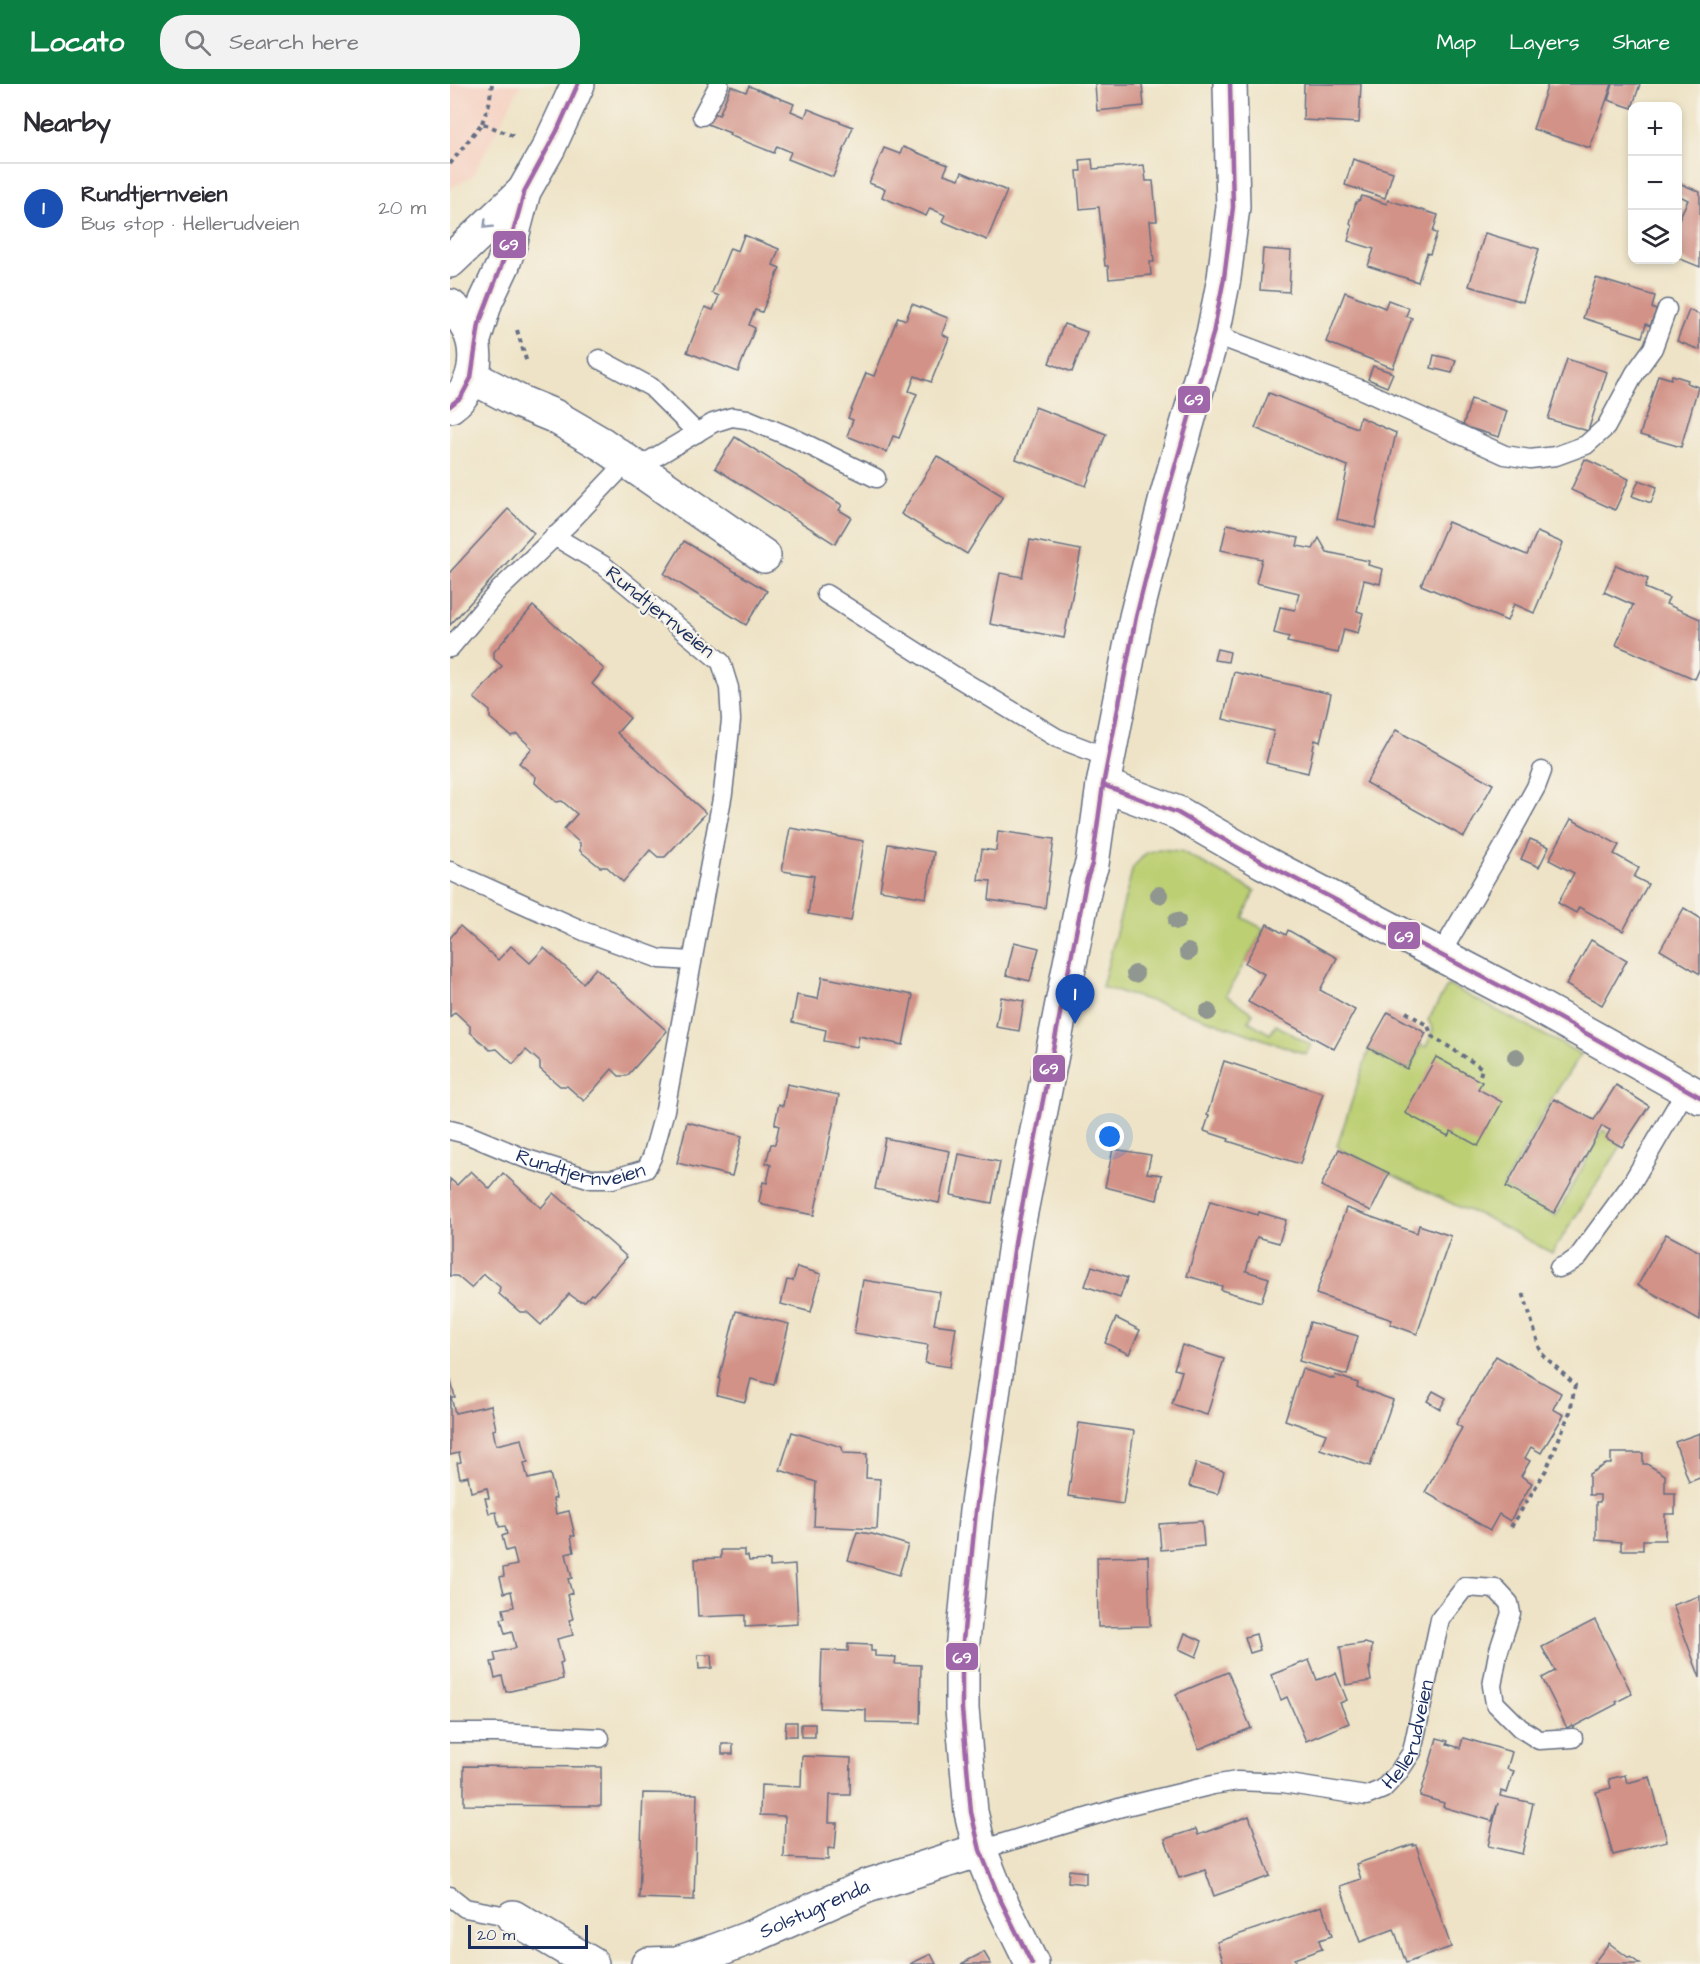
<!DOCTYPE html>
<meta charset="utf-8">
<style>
body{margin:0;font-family:"Architects Daughter",sans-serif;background:#f2f2f3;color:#2b2b33}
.controls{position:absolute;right:18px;top:18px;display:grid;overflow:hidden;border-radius:12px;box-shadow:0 3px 9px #0003}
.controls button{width:54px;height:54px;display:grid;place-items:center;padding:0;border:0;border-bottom:2px solid #e1e1e2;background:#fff;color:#2b2b33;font:30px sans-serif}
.scale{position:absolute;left:18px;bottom:15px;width:120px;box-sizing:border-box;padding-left:6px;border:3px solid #1b2f5e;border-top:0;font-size:16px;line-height:21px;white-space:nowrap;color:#1b2f5e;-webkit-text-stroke:4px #f7f3e8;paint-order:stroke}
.you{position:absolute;left:660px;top:1053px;width:21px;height:21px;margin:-15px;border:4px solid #fff;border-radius:50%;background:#1a73e8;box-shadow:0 0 0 9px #1a73e833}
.badge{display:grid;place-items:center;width:39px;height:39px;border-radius:50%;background:#0b8043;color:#fff;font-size:20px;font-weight:700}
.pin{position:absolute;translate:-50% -50px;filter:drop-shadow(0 2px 3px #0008)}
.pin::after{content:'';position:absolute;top:32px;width:21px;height:18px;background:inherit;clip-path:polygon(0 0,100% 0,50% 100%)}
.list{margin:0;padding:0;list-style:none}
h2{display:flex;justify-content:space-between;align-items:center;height:78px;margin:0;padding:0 24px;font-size:26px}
h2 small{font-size:20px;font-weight:400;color:#7c7c81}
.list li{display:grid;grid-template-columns:39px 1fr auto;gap:18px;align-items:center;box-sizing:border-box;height:90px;padding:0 24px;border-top:2px solid #e1e1e2}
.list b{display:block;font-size:22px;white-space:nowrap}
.list p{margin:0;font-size:20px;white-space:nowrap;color:#7c7c81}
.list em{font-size:20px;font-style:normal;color:#7c7c81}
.icon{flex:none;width:33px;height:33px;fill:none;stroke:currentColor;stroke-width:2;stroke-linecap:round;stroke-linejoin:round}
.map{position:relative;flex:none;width:1250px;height:1880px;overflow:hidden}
header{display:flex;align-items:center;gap:36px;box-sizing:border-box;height:84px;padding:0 30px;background:#0b8043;color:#fff}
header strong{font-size:28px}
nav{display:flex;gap:33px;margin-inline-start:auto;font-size:21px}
.search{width:420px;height:54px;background:#f2f2f3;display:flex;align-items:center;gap:15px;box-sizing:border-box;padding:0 21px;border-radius:24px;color:#7c7c81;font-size:22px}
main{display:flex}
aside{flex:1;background:#fff}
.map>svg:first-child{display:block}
.built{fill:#f5d2c2}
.green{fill:#bccf72;stroke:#6c7f68;stroke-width:1.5}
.building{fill:#d29287}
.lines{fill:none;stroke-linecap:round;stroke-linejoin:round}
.lane-casing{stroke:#656e82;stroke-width:21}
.street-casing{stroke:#656e82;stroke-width:36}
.secondary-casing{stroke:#656e82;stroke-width:36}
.path{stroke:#656e82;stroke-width:4;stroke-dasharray:4.5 4.5;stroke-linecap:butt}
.lane{stroke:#fff;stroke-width:18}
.street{stroke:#fff;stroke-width:33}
.secondary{stroke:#fff;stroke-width:33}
.bus-1-casing{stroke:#f7f3e8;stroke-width:9}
.bus-1{stroke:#a066aa;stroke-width:4.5}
.tree{fill:#909690}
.oneway{stroke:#8d97ae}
.labels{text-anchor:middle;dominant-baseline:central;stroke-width:5;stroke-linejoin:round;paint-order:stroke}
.street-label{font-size:20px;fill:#1b2f5e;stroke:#f7f3e8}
.line-badge{stroke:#f7f3e8;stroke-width:2}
.badge-label{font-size:16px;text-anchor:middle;font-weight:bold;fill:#fff}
</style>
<header>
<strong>Locato</strong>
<div class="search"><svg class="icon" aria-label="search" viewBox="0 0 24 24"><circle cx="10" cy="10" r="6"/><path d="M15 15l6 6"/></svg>Search here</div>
<nav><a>Map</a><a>Layers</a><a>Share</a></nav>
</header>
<main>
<aside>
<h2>Nearby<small></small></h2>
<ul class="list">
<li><span class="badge" style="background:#1a4fb4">1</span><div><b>Rundtjernveien</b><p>Bus stop · Hellerudveien</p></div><em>20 m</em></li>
</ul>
</aside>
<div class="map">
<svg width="1250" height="1880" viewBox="0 0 1250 1880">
<rect width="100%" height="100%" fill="#f7f3e8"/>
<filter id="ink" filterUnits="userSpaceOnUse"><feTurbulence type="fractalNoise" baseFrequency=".0167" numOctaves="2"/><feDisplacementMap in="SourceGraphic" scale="12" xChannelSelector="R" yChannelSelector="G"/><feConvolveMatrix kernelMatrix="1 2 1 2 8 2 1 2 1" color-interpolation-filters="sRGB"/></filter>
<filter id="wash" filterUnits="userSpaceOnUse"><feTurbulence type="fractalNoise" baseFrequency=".008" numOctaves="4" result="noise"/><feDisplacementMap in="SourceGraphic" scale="24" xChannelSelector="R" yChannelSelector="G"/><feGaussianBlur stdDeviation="1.35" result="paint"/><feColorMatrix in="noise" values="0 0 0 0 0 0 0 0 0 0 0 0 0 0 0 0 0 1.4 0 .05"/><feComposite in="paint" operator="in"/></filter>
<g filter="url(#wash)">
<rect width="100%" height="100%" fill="#eee3c6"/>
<polygon class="built" points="0,0 71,0 23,92 0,105"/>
<g class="green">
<polygon points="709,765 731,767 805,807 793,834 814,845 776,911 803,929 798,937 820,950 826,941 861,961 856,970 715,921 652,903 683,783 696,769"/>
<polygon points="998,901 1131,970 1102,1014 1053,1103 1106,1132 1153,1046 1173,1059 1102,1169 1035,1133 1009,1123 893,1067 887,1062 919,965 958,986 971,961 976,963 983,945 978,936"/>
</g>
<g id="blocks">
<g class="building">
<polygon points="645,0 692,0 694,22 647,27"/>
<polygon points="854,0 911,0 909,39 853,36"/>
<polygon points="1098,0 1162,0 1140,64 1083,45"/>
<polygon points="1163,0 1190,0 1182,24 1158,16"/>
<polygon points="281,2 296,8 299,2 344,20 341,27 355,33 358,25 403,43 383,93 338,75 341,68 327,62 324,69 279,51 280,49 255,39 260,28 269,31"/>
<polygon points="453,63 498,81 494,90 509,95 512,88 557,107 537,156 492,137 495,131 480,124 476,132 432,113 435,105 419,99 434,64 450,70"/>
<polygon points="642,75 643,85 694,81 696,97 703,97 707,137 700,137 704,178 700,178 701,191 659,195 658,182 655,182 649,123 630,125 627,87 631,87 630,76"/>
<polygon points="903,75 943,88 935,114 895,101"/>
<polygon points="1229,99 1250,108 1250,183 1228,174 1228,137 1238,116 1228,111"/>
<polygon points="912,112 937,120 938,116 988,131 983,148 987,149 980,170 977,169 968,198 918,182 924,165 898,157 902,143 900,139 906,118 910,116"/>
<polygon points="1035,149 1089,165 1073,218 1019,202"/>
<polygon points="294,151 329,165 323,181 330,184 312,228 305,226 299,241 305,244 288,288 237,268 255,223 263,226 269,212 262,209 280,164 288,167"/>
<polygon points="813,165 841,167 839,208 810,206"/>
<polygon points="1146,194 1205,212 1202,224 1206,226 1200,242 1196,240 1192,253 1133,234"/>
<polygon points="895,208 935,224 938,216 959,224 956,232 962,234 943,284 876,258"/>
<polygon points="462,220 498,234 492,250 499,254 481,298 465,292 459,307 467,310 449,354 443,352 437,368 397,352 403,336 398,334 416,289 424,292 448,233 456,236"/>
<polygon points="1239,226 1250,231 1250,266 1227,257"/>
<polygon points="614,240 637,248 622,288 599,279"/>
<polygon points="984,271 1006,276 1002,289 981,284"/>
<polygon points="1117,275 1157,288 1138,347 1098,335"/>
<polygon points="923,282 943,289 937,303 918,295"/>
<polygon points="1208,291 1221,295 1222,291 1238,296 1237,299 1248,303 1231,363 1190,351"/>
<polygon points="819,309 907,344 910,333 946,349 925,444 887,435 898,382 805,344"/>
<polygon points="1021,315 1057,327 1049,353 1013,342"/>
<polygon points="585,323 656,350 636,402 566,375"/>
<polygon points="285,353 392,421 389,426 401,433 385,460 265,384"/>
<polygon points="487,372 553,412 517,470 451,430"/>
<polygon points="1135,375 1179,395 1165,426 1121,406"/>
<polygon points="1189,396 1207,403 1201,419 1182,412"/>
<polygon points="58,425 84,449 0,541 0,488"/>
<polygon points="998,438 1077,471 1087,448 1113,459 1084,529 1064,520 1057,537 971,501"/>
<polygon points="777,440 849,454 847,462 863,465 869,454 877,468 919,477 918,481 933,485 930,500 914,496 907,527 913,529 908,549 894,545 888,569 837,558 839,553 824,549 830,523 845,526 849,509 806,499 812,475 771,466"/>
<polygon points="580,456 631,466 614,554 540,540 550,489 572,493"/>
<polygon points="234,457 317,507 296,541 214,490"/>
<polygon points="1166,481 1198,495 1195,504 1219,514 1216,520 1250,535 1250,584 1245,595 1166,561 1183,521 1154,508"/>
<polygon points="83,522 154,585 142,600 180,634 167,649 256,729 215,773 208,773 200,766 173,798 157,783 150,783 130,767 130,759 114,745 127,730 112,717 106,718 85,699 86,693 69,679 82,664 67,650 61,652 40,634 40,627 24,614 52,582 44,575 44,568"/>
<polygon points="767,565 780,568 778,578 764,576"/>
<polygon points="784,588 881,610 870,658 865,656 858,689 816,679 824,647 773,635"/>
<polygon points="946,646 1043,700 1014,753 916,699"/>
<polygon points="1121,735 1169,761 1164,770 1189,784 1184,793 1198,800 1173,847 1129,823 1126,829 1108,819 1124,789 1099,776"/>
<polygon points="340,744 414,757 401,837 358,830 364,792 332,787"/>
<polygon points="548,747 604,755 595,824 539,816 541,797 528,796 532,765 546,767"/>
<polygon points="1080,755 1099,763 1089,783 1071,775"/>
<polygon points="438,760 484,768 476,814 430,806"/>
<polygon points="1234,824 1250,834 1250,890 1210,866"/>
<polygon points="817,840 836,851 838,846 887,874 870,906 905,926 884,965 798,918 814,890 795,879"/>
<polygon points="10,842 48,876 61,862 80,879 94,864 133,899 146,884 217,947 177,992 169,992 162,985 134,1017 117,1002 110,1002 90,985 90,978 76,966 63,980 47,965 40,966 20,948 20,942 5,928 0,933 0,854"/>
<polygon points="1141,856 1177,876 1152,921 1116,901"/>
<polygon points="564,858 589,864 580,897 556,891"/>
<polygon points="372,893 463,911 453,961 409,952 407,963 374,957 376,946 342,938 347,911 368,915"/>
<polygon points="551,913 574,917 569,947 546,943"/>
<polygon points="938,928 976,949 957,985 918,964"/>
<polygon points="986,973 1032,998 1028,1005 1052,1018 1028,1062 1001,1047 998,1052 955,1029"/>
<polygon points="774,977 873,1009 850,1080 778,1057 779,1055 754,1047 759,1032 757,1031"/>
<polygon points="337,1000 389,1011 364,1131 313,1121 309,1118 313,1098 317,1099 321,1081 316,1079 321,1060 325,1060 329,1042 325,1040 325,1038 329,1020 333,1022"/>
<polygon points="1166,1001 1199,1022 1172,1063 1156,1054 1160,1046 1152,1042 1104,1129 1056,1103 1104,1015 1144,1036"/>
<polygon points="237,1038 292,1052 282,1092 227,1079"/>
<polygon points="435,1054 500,1067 489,1119 425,1105"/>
<polygon points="663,1065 701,1071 697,1089 712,1091 707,1116 655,1103"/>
<polygon points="889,1065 939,1089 921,1127 871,1102"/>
<polygon points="509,1070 550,1078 542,1119 501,1111"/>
<polygon points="21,1087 40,1105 53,1089 91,1124 104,1109 177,1173 143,1211 141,1210 135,1217 129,1217 119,1210 91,1241 77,1228 70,1228 49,1210 50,1203 34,1190 21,1204 7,1192 0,1192 0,1095 7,1101"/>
<polygon points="760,1117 808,1131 809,1128 836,1136 829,1159 807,1153 801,1170 796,1187 819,1194 811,1218 771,1206 772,1202 737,1192"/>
<polygon points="896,1124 967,1149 969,1141 1001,1152 967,1250 940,1240 942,1236 866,1210"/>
<polygon points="1216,1150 1250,1168 1250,1236 1188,1201"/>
<polygon points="642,1182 677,1194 670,1214 635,1202"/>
<polygon points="347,1183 371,1190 361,1228 331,1220 337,1196 343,1197"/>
<polygon points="413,1196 490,1208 484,1240 506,1243 500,1283 475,1279 478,1261 404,1249"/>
<polygon points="286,1227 339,1240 324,1301 301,1295 295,1318 267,1311 270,1296 269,1295"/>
<polygon points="666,1234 690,1246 679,1270 655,1259"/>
<polygon points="860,1238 908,1252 897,1291 849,1277"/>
<polygon points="732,1261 774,1275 757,1331 722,1320 732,1287 724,1285"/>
<polygon points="1046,1272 1111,1309 1103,1325 1114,1331 1091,1369 1081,1363 1075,1374 1080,1377 1071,1392 1082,1399 1060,1437 1049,1430 1040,1446 975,1408 1012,1344 1006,1340"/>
<polygon points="852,1285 884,1295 885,1291 908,1299 907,1303 943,1316 920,1382 870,1365 876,1350 835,1336"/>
<polygon points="0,1294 5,1313 1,1313 5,1329 41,1321 46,1345 43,1346 46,1361 72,1355 78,1378 74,1379 78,1395 100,1390 106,1414 103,1415 106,1430 119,1427 125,1452 121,1452 124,1468 116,1470 122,1494 118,1495 122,1509 117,1511 123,1535 119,1536 123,1551 107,1555 113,1578 110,1579 113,1595 56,1608 52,1592 45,1594 41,1578 46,1577 44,1569 66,1564 62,1548 55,1550 51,1535 55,1534 53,1525 64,1523 61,1507 54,1509 50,1493 54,1492 53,1484 67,1481 63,1465 56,1467 52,1452 57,1450 55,1442 49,1443 46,1428 39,1429 35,1414 39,1414 37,1404 21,1408 18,1392 10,1394 7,1379 11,1378 9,1369 0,1371"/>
<polygon points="983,1307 996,1314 990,1325 977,1317"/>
<polygon points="629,1339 684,1347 673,1420 618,1412"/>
<polygon points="342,1348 392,1363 393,1369 417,1370 416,1394 430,1395 427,1445 364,1442 366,1398 330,1386"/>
<polygon points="1250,1349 1250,1394 1239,1398 1225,1358"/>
<polygon points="1161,1369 1193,1369 1193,1380 1197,1380 1215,1391 1215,1409 1225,1409 1225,1430 1215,1430 1215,1456 1193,1456 1193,1466 1171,1466 1171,1458 1146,1456 1146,1418 1150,1418 1150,1411 1139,1411 1139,1390 1156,1380 1161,1380"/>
<polygon points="746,1379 774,1387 768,1410 739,1402"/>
<polygon points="752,1437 754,1462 711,1466 709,1440"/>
<polygon points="407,1448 422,1450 458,1461 449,1491 398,1476"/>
<polygon points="271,1466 294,1466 294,1472 298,1472 299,1477 320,1476 320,1483 345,1481 348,1540 295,1543 295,1531 248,1533 245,1475 271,1474"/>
<polygon points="698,1472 700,1542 648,1543 647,1473"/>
<polygon points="1250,1512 1250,1594 1223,1521"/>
<polygon points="1145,1536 1182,1610 1166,1618 1167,1620 1123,1643 1122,1641 1117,1644 1092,1594 1105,1587 1092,1563"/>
<polygon points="735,1549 752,1557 746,1573 729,1565"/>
<polygon points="806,1550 810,1566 800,1569 795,1553"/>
<polygon points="915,1559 922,1561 920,1585 919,1584 921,1597 896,1601 890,1563"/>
<polygon points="398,1560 421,1561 421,1567 425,1567 425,1572 446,1573 445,1580 471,1581 470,1639 416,1638 416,1626 370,1624 372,1566 398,1567"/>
<polygon points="248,1571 261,1571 262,1584 249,1585"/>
<polygon points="859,1576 867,1596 886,1589 897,1616 890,1619 899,1639 856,1657 837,1613 831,1616 821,1591"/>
<polygon points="778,1588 801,1644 749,1665 726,1610"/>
<polygon points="336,1638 347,1638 347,1652 335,1652"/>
<rect x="351" y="1640" width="14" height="13"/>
<polygon points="987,1654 998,1657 997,1660 1010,1664 1013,1654 1062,1668 1057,1685 1064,1687 1057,1709 1051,1707 1050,1712 1083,1719 1072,1770 1038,1762 1048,1719 1042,1737 993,1723 994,1719 970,1712"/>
<rect x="272" y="1660" width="11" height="10"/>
<polygon points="352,1672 401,1674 400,1711 380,1711 379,1739 387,1739 385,1765 378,1764 378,1776 334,1774 335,1732 310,1731 311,1701 351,1703"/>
<polygon points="14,1682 151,1683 151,1722 14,1721"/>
<polygon points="1175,1691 1177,1699 1200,1693 1217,1757 1163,1771 1146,1708 1161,1704 1159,1695"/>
<polygon points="193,1709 247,1710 244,1816 189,1814"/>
<polygon points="799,1732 820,1792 764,1812 755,1786 729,1794 715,1755 746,1745 748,1751"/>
<polygon points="963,1760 963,1762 966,1761 1001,1863 956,1879 944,1845 910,1858 890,1802 911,1795 906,1780"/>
<polygon points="619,1786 636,1788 636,1800 618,1798"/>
<polygon points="872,1822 882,1852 869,1856 872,1865 844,1875 846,1880 774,1880 767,1858"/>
<polygon points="1159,1859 1179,1874 1180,1873 1190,1880 1143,1880"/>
<polygon points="534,1868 541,1880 511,1880"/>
<polygon points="481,1870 486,1880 460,1880"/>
</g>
</g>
</g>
<g filter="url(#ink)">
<use href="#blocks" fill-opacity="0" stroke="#656e82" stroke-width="1.5"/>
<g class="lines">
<g class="lane-casing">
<g id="lane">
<polyline points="252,32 269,0"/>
<polyline points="763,250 910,305 1055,371 1080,375 1106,372 1136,361 1156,343 1185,289 1203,264 1217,225"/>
<polyline points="149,275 201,303 247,349"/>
<polyline points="187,384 263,339 282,333 297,335 348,356 426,394"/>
<polyline points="376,510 508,594 607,654 659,674"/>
<polyline points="0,564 49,506 118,440 178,377"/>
<polyline points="0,787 136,848 210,875 242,877"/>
<polyline points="990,871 1051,767 1086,703 1092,687"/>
<path id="s1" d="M0,1046L16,1050L74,1074L141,1095H162L196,1085L202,1073L215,1026L273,709L281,636L279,604L271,578L153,481L104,452"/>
<polyline points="1109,1184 1118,1180 1128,1173 1180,1102 1236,1006"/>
<polyline points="0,1649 48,1649 150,1654"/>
<path id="s2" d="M530,1766L672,1723L763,1701L787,1697L833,1699L916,1712L933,1705L948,1689L962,1668L990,1535L1015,1503L1046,1505L1059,1519L1061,1529L1048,1569L1042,1602L1045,1619L1070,1644L1089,1656L1123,1654"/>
<polyline points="0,1812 15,1824 63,1833"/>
</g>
</g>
<g class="street-casing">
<g id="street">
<polyline points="22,293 70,318 104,332 152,360 314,472"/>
<polyline points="653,701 728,729 813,778 1071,913 1250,1013"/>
<polyline points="63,1833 142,1880"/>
<path id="s3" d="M198,1880L227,1879L267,1866L299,1854L417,1802L530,1766"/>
<polyline points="582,1880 548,1811 530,1766 521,1728 512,1625 512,1567 526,1427 566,1153 636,798 642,780 653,701 686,533 716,414 763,250 774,194 783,123 780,0"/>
</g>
</g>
<g class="secondary-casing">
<g id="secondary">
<polyline points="0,177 74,107"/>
<path d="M0,222C32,246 34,298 0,322"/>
<polyline points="24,256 36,217 53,181 61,157 74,107 99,63 128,0"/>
</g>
</g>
<g class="path">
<polyline points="32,39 39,20 42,0"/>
<polyline points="0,80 32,39 63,52"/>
<polyline points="67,246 77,279"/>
<polyline points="956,928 978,942 982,952 1032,984 1030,992"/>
<polyline points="1061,1443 1096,1386 1120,1328 1125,1301 1091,1269 1073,1208"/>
</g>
<use href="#lane" class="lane"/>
<use href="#street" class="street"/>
<use href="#secondary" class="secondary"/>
<g class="bus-1-casing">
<g id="bus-1">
<polyline points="0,322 11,313 21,294 29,240 60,159 75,106 107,47 128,0"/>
<polyline points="653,701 728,729 813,778 1071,913 1250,1013"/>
<polyline points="582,1880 548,1811 530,1766 521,1728 512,1625 512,1567 526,1427 566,1153 636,798 642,780 653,701 686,533 716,414 763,250 774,194 783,123 780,0"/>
</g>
</g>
<use href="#bus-1" class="bus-1"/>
</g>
<g class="tree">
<circle cx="709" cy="811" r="9"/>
<circle cx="727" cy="837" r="9"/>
<circle cx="738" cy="868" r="9"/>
<circle cx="685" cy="890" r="9"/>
<circle cx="758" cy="928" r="9"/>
<circle cx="1066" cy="973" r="9"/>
</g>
<defs><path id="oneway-chevron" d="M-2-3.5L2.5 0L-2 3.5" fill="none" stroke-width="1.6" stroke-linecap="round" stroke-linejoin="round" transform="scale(1.5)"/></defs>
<use class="oneway" href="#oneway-chevron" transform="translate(37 141) rotate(135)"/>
</g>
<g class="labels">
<g class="street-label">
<text transform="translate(210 528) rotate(39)">Rundtjernveien</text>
<text stroke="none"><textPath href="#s1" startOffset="138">Rundtjernveien</textPath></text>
<text stroke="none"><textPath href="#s2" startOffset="477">Hellerudveien</textPath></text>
<text stroke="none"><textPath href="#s3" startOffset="177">Solstugrenda</textPath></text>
</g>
</g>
<g class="line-badge">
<rect x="42" y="146" width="35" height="29" rx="6" fill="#a066aa"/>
<rect x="727" y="301" width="34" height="29" rx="6" fill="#a066aa"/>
<rect x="937" y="837" width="34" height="29" rx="6" fill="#a066aa"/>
<rect x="582" y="970" width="34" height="29" rx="6" fill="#a066aa"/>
<rect x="495" y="1558" width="34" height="29" rx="6" fill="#a066aa"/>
</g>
<g class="badge-label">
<text x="59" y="166">69</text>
<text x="744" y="321">69</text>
<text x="954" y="858">69</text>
<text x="599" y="990">69</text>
<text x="512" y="1579">69</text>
</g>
</svg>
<div class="controls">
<button>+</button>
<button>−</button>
<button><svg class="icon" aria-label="layers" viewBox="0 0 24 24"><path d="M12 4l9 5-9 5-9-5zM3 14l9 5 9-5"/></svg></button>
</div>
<div class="scale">20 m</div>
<div class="you"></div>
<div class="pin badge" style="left:625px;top:940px;background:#1a4fb4">1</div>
</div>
</main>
